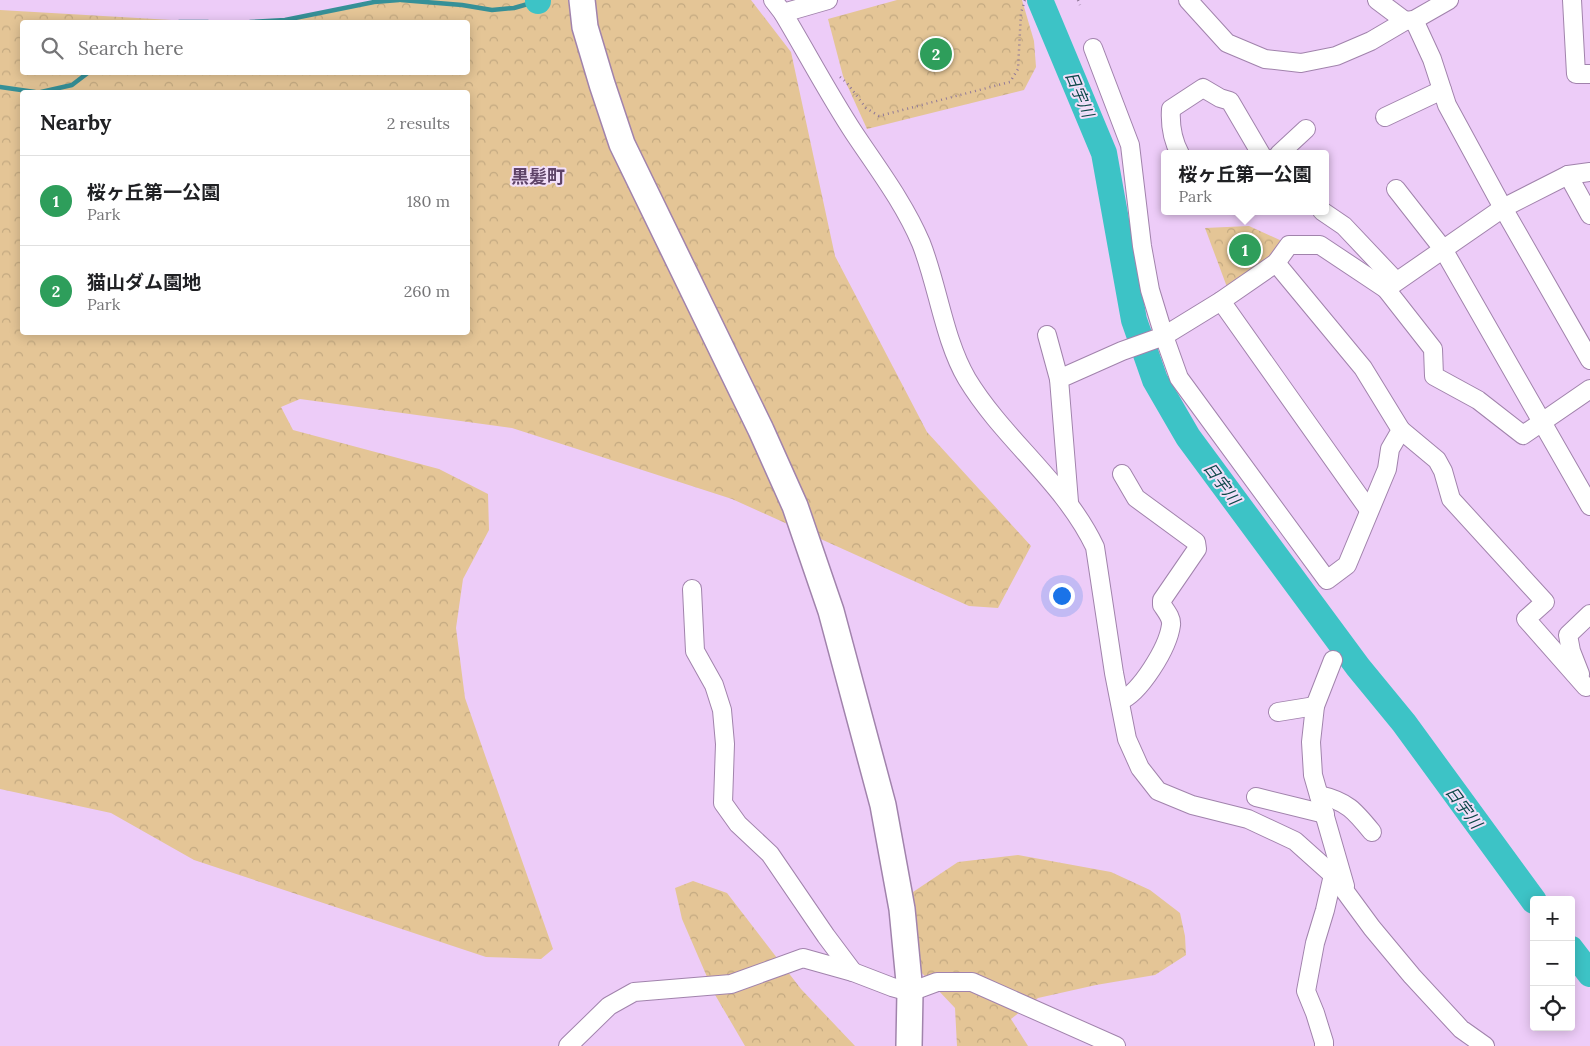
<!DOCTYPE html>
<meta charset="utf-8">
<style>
body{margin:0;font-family:Lora,"Noto Sans JP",serif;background:#f2f2f2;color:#202124}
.controls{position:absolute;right:15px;bottom:15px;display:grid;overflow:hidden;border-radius:5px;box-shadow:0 2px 12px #0003}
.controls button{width:45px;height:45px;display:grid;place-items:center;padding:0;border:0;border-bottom:1px solid #e0e0e0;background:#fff;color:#202124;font:25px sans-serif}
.you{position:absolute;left:1061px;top:595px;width:18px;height:18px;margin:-12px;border:4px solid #fff;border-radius:50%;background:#1a73e8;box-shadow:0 0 0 8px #1a73e833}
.badge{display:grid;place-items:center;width:32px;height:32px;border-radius:50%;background:#34740f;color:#fff;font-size:16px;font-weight:700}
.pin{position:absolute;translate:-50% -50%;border:2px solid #fff;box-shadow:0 1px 5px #0006}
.popup{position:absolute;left:1161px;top:150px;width:168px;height:65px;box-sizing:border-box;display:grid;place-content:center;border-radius:5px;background:#fff;filter:drop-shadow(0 1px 4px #0005);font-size:16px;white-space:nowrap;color:#757577}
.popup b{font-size:19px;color:#202124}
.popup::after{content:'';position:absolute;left:50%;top:100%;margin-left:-10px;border:10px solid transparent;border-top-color:#fff}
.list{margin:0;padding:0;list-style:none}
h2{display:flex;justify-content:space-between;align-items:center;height:65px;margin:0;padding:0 20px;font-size:21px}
h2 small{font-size:16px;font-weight:400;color:#757577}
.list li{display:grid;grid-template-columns:32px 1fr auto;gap:15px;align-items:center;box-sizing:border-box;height:90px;padding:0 20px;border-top:1px solid #e0e0e0}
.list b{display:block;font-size:19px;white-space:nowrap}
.list p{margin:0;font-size:16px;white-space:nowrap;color:#757577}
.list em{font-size:16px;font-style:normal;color:#757577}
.icon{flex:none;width:28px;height:28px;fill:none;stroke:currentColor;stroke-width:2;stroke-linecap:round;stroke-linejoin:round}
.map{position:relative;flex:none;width:1590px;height:1046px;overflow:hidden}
.search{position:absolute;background:#fff;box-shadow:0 2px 12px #0003;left:20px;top:20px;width:450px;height:55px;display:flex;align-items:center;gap:12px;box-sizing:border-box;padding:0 18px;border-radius:5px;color:#757577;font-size:19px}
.panel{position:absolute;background:#fff;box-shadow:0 2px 12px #0003;left:20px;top:90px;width:450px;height:245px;border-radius:5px}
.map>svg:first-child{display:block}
.forest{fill:url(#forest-crowns);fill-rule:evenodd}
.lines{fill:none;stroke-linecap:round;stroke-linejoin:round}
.stream{stroke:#369097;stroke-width:4.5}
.river{stroke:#3dc3c6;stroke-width:26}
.street-casing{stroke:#a183ac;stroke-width:20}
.secondary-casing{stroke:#a183ac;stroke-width:28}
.path{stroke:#907897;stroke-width:2.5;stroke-dasharray:1 4;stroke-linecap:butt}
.street{stroke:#fff;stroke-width:18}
.secondary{stroke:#fff;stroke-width:25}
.labels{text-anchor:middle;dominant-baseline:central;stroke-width:4;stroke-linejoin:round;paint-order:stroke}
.water-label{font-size:16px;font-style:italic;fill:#0c4748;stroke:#f2dff9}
.quarter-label{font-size:18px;font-weight:bold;fill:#5e4368;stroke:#f2dff9}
</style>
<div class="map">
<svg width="1590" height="1046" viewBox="0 0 1590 1046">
<defs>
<pattern id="forest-crowns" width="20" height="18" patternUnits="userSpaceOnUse" patternTransform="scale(1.25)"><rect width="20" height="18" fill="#e4c596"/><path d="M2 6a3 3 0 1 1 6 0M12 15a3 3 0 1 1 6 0" fill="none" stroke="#c3a981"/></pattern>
</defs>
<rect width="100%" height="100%" fill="#edccf8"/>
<g class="forest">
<path d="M375,0H751L791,52L835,256L927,432L1031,546L998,608L969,606L732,499L512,428L300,399L281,407L293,430L439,469L488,494L489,530L463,579L456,628L465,698L553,949L541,959L486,957L194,860L111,813L0,789V10L206,22H22V72H468V22H245L315,16ZM22,92H468V332H22Z"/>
<polygon points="897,0 1022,0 1034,41 1036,67 1024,90 867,129 843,76 828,19"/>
<polygon points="1249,226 1282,241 1272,259 1227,287 1205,228"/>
<polygon points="1018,855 1111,872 1150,890 1180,913 1185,936 1186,955 1155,975 1096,985 1038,998 1011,1019 1028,1046 957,1046 955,1008 920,971 902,927 913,892 958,862"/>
<polygon points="693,881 727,893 801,989 855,1046 745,1046 714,993 682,919 675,888"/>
</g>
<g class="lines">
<g class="stream">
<polyline points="401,0 462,5 492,10 514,8 538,1"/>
<polyline points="179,22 208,22"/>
<polyline points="250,22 285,20 374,2 399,0"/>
<polyline points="0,87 35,92"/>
<polyline points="41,92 72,85 89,72"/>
</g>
<g class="river">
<polyline points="1040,0 1104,153 1134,320 1155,380 1188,437 1358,667 1404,723 1534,901"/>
<polyline points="538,1 538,0"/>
<polyline points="1571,949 1590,974"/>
</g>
<g class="street-casing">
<g id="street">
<path d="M773,0L783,13C807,53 829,95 854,133C878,169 904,203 921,243C938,286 944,340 967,379C1004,440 1064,482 1095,547L1114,673L1127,739L1140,768L1158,791L1192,805L1248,819L1295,841L1333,875L1372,928L1412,976L1461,1029L1485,1046"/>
<polyline points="1188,0 1227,43 1265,59 1301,63 1336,56 1371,41 1405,21 1414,20 1449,0"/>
<polyline points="1377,0 1405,21"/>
<polyline points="1572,0 1576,74 1590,74"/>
<polyline points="783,13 828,0"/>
<polyline points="1414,20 1432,59 1447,105 1503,208 1590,360"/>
<polyline points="1093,48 1130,145 1142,246 1150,290 1164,336 1179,378 1327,580 1347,565 1387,469 1390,449 1401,430 1363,368 1276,263"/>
<polyline points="1385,117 1442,90"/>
<path d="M1180,154C1173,141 1170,124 1171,109L1203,88L1220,98L1230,101L1261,154"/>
<polyline points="1279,154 1306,129"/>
<polyline points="1568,175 1590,215"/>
<polyline points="1396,189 1443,249 1590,506"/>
<polyline points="1322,211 1344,226 1396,281"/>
<polyline points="1386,289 1433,349 1434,376 1478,400 1523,435 1590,389"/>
<polyline points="1221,301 1369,510"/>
<polyline points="1047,335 1059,379"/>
<polyline points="1401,430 1437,460 1443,471 1451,499 1545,602 1526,619 1586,687"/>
<polyline points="1069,502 1059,379 1122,351 1164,336 1221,301 1276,263 1289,245 1320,245 1386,289 1503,208 1568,175 1590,172"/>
<polyline points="692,589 695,651 714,685 722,710 725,744 723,803 738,824 770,854 826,936 853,972"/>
<polyline points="1333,660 1315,706 1311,742 1313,775 1345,886"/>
<polyline points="1580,674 1571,651 1568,635 1590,614"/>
<path d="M1120,701C1140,693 1168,648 1171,625C1172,618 1166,611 1162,605V600L1197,549L1196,542L1136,498L1122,474"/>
<polyline points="1278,712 1315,706"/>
<path d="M1319,795C1347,801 1355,811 1372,832"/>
<polyline points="1256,797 1325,814"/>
<polyline points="568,1046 609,1006 634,992 731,984 803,958 853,972 892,987 910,992 937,982 972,982 1116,1046"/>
<polyline points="1324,1046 1324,1042 1315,1013 1306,991 1315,943 1325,910 1333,875"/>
</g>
</g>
<g class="secondary-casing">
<polyline id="secondary" points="582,0 585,27 602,84 622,144 761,430 795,506 831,611 883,805 902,909 910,992 909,1046"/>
</g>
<g class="path">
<polyline points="1078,0 1080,5"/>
<polyline points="840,77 847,83 866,108 879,116 1010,82 1018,69 1021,13 1025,0"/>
</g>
<use href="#street" class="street"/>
<use href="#secondary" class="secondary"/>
</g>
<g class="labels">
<g class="water-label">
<text transform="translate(1080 94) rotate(67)">日宇川</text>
<text transform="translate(1222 483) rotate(53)">日宇川</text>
<text transform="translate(1464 807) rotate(53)">日宇川</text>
</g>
<g class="quarter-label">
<text x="538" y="176">黒髪町</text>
</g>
</g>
</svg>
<div class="controls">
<button>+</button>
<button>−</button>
<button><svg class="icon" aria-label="locate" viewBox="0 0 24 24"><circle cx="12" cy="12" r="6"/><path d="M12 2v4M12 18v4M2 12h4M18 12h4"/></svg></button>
</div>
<div class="you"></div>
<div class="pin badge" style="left:1245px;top:250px;background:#2e9e5b">1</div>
<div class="popup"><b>桜ヶ丘第一公園</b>Park</div>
<div class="pin badge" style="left:936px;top:54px;background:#2e9e5b">2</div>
<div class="search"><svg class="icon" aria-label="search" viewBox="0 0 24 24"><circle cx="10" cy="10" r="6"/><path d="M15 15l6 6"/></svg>Search here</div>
<section class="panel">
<h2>Nearby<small>2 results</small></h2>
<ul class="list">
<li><span class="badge" style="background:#2e9e5b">1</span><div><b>桜ヶ丘第一公園</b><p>Park</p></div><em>180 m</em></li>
<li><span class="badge" style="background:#2e9e5b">2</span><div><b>猫山ダム園地</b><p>Park</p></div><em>260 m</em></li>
</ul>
</section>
</div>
